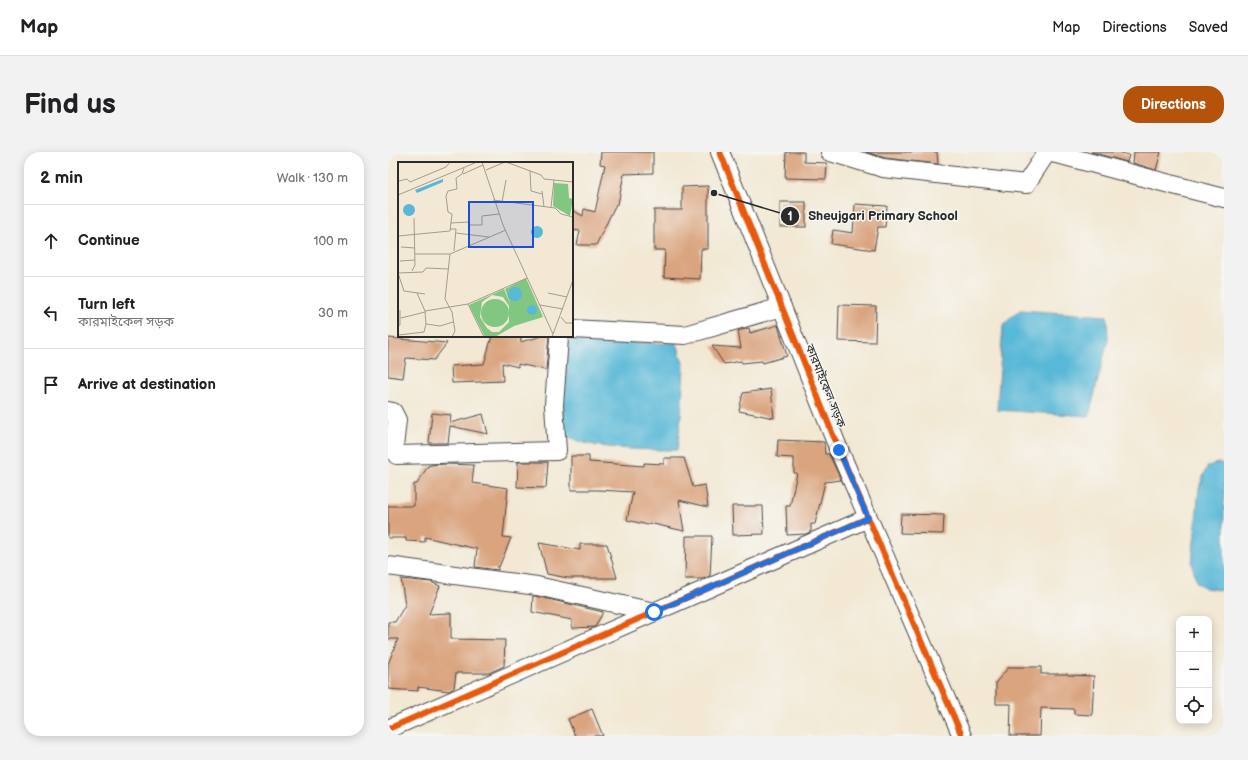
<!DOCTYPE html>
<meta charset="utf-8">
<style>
body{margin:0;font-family:"Balsamiq Sans","Noto Sans Bengali",sans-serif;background:#f2f2f2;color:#202124}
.controls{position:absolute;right:12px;bottom:12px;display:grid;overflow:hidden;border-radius:8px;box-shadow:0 2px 10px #0003}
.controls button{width:36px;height:36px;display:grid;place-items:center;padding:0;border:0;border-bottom:1px solid #e0e0e0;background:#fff;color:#202124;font:20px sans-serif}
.stop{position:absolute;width:12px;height:12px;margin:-9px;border:3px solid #1a73e8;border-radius:50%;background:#fff}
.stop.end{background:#1a73e8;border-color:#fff;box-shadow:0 1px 4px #0008}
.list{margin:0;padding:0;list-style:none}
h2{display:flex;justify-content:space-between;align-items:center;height:52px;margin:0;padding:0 16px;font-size:17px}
h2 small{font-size:13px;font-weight:400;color:#757577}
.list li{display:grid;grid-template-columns:26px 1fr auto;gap:12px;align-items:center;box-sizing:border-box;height:72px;padding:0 16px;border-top:1px solid #e0e0e0}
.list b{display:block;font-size:15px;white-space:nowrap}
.list p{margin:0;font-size:13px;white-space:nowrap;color:#757577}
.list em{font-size:13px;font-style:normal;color:#757577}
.icon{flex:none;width:22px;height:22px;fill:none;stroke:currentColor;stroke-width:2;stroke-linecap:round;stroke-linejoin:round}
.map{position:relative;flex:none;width:836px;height:584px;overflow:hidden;border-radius:16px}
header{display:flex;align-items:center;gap:24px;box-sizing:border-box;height:56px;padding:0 20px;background:#fff;border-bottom:1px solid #e0e0e0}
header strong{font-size:19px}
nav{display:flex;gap:22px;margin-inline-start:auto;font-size:14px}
.intro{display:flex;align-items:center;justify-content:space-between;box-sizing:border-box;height:96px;padding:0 24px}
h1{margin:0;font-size:28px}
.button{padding:10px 18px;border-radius:16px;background:#b45309;color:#fff;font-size:14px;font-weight:700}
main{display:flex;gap:24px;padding:0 24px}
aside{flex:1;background:#fff;border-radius:16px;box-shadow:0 2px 10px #0003}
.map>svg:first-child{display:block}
.water{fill:#59b8d7;stroke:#427281}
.building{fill:#daa47f}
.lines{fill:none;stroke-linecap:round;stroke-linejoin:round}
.minor-casing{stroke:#494744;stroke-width:20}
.minor{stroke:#fff;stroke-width:18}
.cycleway-casing{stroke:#f6f6f2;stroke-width:8}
.cycleway{stroke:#e8590c;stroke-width:6}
.route{stroke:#1a73e8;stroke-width:5}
.labels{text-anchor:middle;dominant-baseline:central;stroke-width:3;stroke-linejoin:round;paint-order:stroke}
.street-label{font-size:12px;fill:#2b2b2b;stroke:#f6f6f2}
.inset-road{fill:none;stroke:#a29c90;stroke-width:1}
.view{fill:#1d4ed8;fill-opacity:0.15;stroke:#1d4ed8;stroke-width:2}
.inset-edge{fill:none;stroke:#2b2b2b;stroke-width:2}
.leader{fill:none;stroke:#2b2b2b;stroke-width:1.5}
.callout-dot{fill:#2b2b2b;stroke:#f6f6f2;stroke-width:1.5}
.mark-label{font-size:12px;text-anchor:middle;font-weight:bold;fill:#fff}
.callout-label{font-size:13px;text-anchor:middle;font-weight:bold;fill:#2b2b2b;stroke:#f6f6f2;stroke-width:3;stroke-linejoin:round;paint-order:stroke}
</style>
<header>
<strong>Map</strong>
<nav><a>Map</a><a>Directions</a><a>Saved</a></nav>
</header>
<div class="intro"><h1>Find us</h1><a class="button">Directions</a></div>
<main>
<aside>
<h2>2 min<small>Walk · 130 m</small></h2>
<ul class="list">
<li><svg class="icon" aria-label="ahead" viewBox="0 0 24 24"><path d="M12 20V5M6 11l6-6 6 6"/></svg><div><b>Continue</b></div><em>100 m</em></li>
<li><svg class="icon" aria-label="left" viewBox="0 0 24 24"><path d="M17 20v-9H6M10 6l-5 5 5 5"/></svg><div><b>Turn left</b><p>কারমাইকেল সড়ক</p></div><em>30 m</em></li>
<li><svg class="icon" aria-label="arrive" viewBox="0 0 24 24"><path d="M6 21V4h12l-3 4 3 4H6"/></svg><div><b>Arrive at destination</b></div></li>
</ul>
</aside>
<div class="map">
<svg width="836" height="584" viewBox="0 0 836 584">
<rect width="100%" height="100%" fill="#f6f6f2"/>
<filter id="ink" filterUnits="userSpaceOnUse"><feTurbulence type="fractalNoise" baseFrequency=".025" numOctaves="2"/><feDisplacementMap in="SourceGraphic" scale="8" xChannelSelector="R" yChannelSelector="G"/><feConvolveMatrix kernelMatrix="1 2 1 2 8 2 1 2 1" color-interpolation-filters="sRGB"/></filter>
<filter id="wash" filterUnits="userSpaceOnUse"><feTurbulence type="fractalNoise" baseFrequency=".012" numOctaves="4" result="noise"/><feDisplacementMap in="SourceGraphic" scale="16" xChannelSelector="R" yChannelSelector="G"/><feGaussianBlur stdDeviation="0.9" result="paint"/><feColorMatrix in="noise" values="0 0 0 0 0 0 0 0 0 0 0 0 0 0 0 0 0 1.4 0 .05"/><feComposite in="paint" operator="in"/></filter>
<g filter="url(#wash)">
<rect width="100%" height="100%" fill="#f2e8d3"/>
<g class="water">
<polygon points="632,158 719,164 720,187 701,264 609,258 615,173"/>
<path d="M182,186C218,186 253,193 289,191L296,214L293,265L289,298C267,298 195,298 179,283C177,281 175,276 173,273L174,196Z"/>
<polygon points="830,311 836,312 836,439 818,436 809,431 804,412 811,336 816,322 820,314"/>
</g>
<g id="blocks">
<g class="building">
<polygon points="213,0 265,0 265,21 236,22 230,52 228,52 208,93 189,93 192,79 184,78 184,58 195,64 196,57 207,60 217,13 212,12"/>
<polygon points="398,0 416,0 416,10 439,11 438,27 397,26"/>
<polygon points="478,0 549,0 550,12 497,6"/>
<polygon points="703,0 730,0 741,3 739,10"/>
<polygon points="746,0 773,0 768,18 745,11"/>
<polygon points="320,34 320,97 313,97 312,127 276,125 277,98 266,98 266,58 294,58 294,35"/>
<rect x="392" y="50" width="26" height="25"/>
<polygon points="467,52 499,54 497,75 490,75 486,98 443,92 445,78 465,81"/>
<polygon points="451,153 488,154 487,190 450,189"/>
<polygon points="390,173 399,204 375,211 374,209 354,211 353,209 336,212 324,194 353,196 350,179 361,176 362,181"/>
<polygon points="104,184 134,184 132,190 155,184 161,184 158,218 130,212 130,215 114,211 115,229 64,231 63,214 96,212"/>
<polygon points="0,186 59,191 46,208 18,206 15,226 0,224"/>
<polygon points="383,237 386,266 351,259 355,241"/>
<polygon points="44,261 63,263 62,271 95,262 100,282 62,274 60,291 41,291"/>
<polygon points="390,288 436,290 437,302 441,302 453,328 437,330 427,372 423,372 423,379 418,382 399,383 398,354 402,354 409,321 406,321 406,306 389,305"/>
<polygon points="183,304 201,304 201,310 256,314 256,311 276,312 276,306 296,306 305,335 317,333 320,355 291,348 296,379 261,371 260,373 239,368 245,340 211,338 183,338"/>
<polygon points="130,310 160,310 158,336 129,335"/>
<polygon points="58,312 86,313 84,331 120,336 115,385 123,386 111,415 110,414 110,418 87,415 89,397 37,385 37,390 18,389 18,386 0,386 0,354 26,354 26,332 29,332 40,314 43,313"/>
<polygon points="344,354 375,354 376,382 345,383"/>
<polygon points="513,362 556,363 555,382 512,381"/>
<polygon points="298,384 324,384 322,424 315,427 297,427"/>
<polygon points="151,391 192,398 192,392 219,392 229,426 180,426 159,422"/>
<polygon points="13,427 43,430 52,434 41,462 63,461 63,487 117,488 116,514 101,521 68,521 66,536 61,539 30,535 30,539 0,537 0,512 10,487 0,487 0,470 7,470 17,453"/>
<polygon points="145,444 147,444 215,460 207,475 184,476 184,468 144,460"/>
<polygon points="621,515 653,515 653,522 680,522 680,523 706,524 704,563 686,562 686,557 653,556 652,584 622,584 623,552 608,552 608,530"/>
<polygon points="204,557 215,584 187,584 180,567"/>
</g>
</g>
</g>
<g filter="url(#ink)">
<use href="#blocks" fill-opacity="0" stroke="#494744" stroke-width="1"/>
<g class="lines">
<g class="minor-casing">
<g id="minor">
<polyline points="332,0 451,298 574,584"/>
<polyline points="442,0 495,16 638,32 659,0 677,4 778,31 836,46"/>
<polyline points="184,177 297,183 394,155"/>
<polyline points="0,259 5,260 9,268 6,295 9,303 169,299 166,253 171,186 172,184"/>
<polyline points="0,414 149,434 266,460"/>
<polyline points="0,577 480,366"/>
</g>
</g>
<use href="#minor" class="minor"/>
<g class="cycleway-casing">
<g id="cycleway">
<polyline points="332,0 451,298 574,584"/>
<polyline points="0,577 480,366"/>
</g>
</g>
<use href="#cycleway" class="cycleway"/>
</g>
</g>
<g class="lines" filter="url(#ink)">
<polyline class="route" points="266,460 480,366 451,298"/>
</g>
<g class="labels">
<g class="street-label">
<text transform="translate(437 234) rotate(68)">কারমাইকেল সড়ক</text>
</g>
</g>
<g transform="translate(10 10)">
<rect width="175" height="175" fill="#f2e8d3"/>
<path d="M156,21L170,22L171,36L175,37L172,54L155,44ZM128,116L145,155L116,164L97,175H87L71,143L106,127L113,144L107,127ZM94,133L105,135L111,144V160L101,170H94L89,166L82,155L84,140ZM83 151a14 14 0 1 1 28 0a14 14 0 1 1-28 0Z" fill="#81c681" fill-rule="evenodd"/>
<path d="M45,17V20L19,31L17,28ZM5 48a6 6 0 1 1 12 0a6 6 0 1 1-12 0ZM133 70a6 6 0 1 1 12 0a6 6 0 1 1-12 0ZM110 132a7 7 0 1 1 14 0a7 7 0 1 1-14 0ZM129 148a5 5 0 1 1 10 0a5 5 0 1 1-10 0Z" fill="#59b8d7"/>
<path class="inset-road" d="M84,0L105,63L155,172M108,0L143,13L146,17L175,20M88,8L107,0M132,9L133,29L144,32M65,12L85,3M0,17L1,19L9,17L12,20M12,20L48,5L52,0M144,29L146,45M0,33L79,0M95,38L157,46L163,52L175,55M104,40L108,18M153,45L156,18M53,61L70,60L71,63H84V54L101,52M52,67H58L56,89M58,71L91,75M0,74L52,69L54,52L50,50L48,34L50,29L59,27L58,16L64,12L66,6M3,85L17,86M17,92H52L108,68M52,92L47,137L54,150L57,169L54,175M2,99L17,98M14,109L17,103L16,56M0,111L25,110L28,106L51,107M0,111L6,129L27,132M19,131L27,149L28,162M150,131L169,135M70,142L86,175M142,143L165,147M27,149L70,142L129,116M163,155L168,161H175M3,156L27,150M0,163H2V148M1,173L26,170L28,162L42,164L55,160M154,175L175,118"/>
<path class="view" d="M71,40H135V85H71Z"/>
<rect width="175" height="175" class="inset-edge"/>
</g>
<path class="leader" d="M326 41L402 64"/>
<g class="callout-dot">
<circle cx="326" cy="41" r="4"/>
<circle cx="402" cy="64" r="10"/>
</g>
<g class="mark-label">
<text x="402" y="68">1</text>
</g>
<g class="callout-label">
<text x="495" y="68">Sheujgari Primary School</text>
</g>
</svg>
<div class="controls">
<button>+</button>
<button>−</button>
<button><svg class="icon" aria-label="locate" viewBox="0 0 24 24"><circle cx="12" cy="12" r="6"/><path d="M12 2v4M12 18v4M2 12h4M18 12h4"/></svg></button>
</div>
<div class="stop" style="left:266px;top:460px"></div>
<div class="stop end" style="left:451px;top:298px"></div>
</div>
</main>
